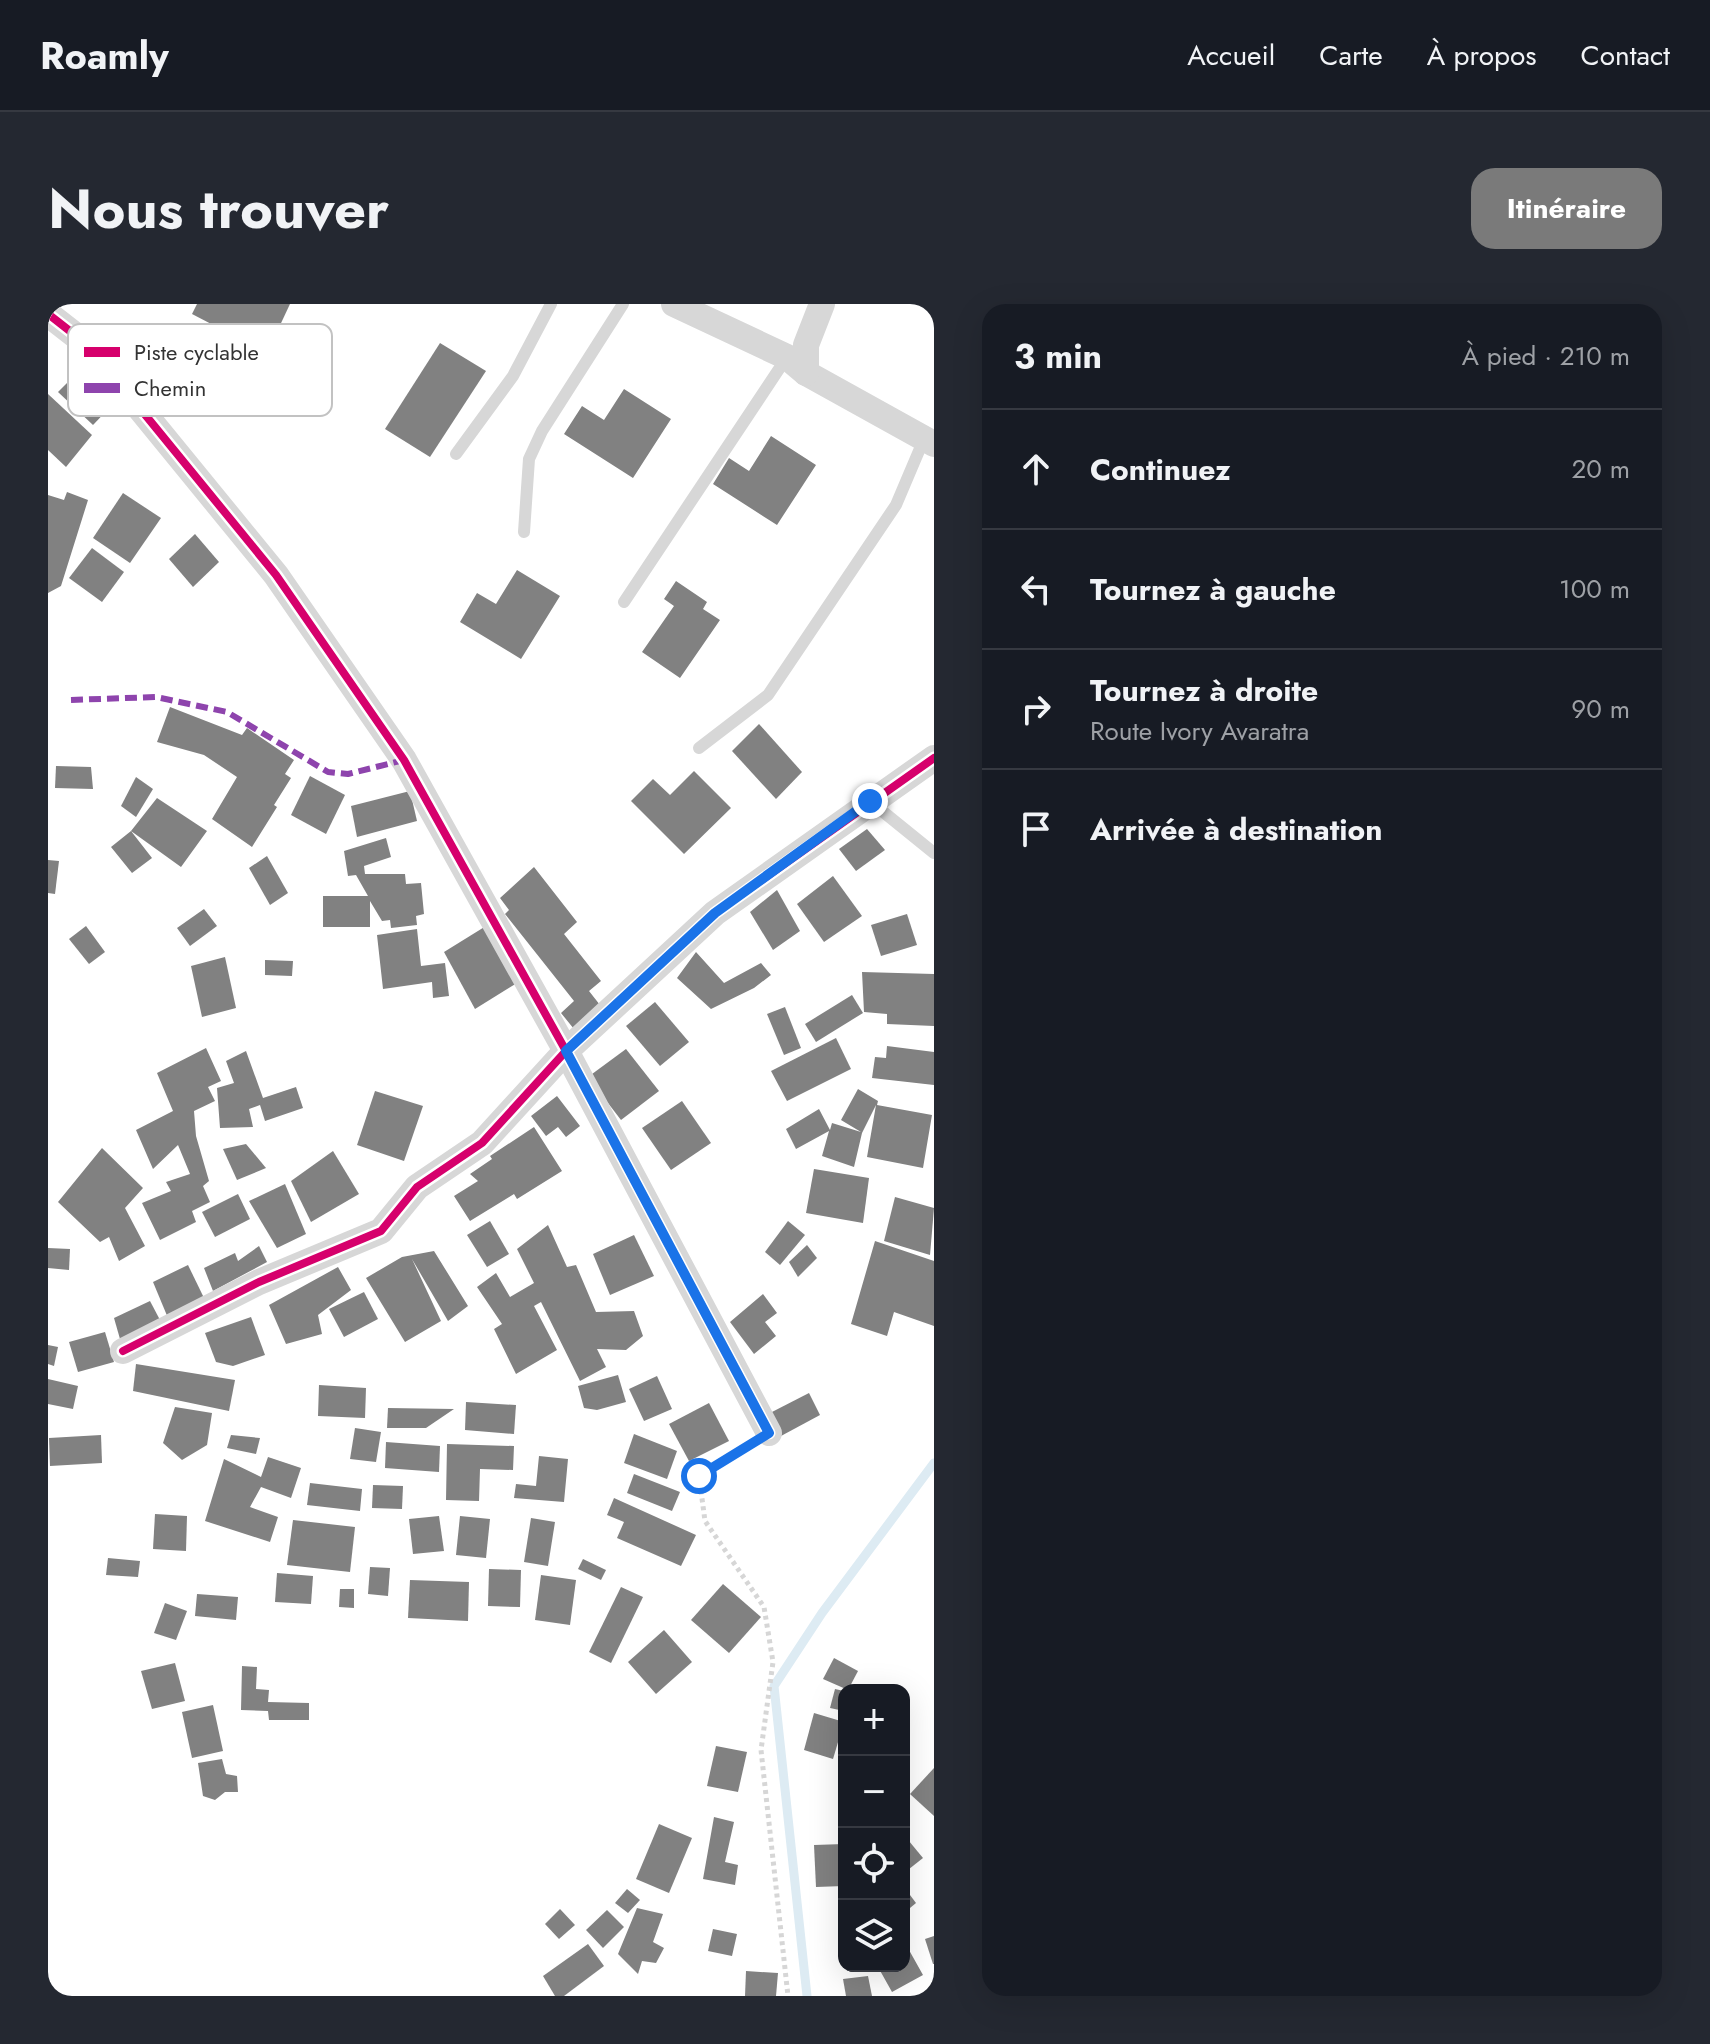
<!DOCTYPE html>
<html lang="fr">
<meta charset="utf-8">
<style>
body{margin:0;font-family:Jost,sans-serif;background:#242831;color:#f1f3f6}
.controls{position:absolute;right:24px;bottom:24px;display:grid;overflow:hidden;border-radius:16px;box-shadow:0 8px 32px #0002}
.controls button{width:72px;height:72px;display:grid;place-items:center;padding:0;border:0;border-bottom:2px solid #363941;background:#171b24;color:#f1f3f6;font:40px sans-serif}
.stop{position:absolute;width:24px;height:24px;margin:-18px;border:6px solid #1a73e8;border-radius:50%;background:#fff}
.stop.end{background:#1a73e8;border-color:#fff;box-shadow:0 2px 8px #0008}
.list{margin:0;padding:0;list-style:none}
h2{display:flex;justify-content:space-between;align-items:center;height:104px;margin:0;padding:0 32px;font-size:34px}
h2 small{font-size:26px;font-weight:400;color:#9ea1a6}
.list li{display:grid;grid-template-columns:52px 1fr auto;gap:24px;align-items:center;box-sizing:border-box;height:120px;padding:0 32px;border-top:2px solid #363941}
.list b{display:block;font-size:30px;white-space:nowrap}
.list p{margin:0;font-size:26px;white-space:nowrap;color:#9ea1a6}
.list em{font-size:26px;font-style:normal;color:#9ea1a6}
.icon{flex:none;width:44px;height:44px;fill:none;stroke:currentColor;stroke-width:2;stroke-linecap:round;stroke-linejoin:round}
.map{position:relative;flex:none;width:886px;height:1692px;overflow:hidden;border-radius:24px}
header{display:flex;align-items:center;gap:48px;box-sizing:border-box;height:112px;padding:0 40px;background:#171b24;border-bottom:2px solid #363941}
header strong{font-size:38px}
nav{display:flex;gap:44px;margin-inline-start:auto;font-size:28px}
.intro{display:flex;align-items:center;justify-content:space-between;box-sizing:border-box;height:192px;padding:0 48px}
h1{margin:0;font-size:56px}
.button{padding:20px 36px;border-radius:24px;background:#7a7a7a;color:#fff;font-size:28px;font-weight:700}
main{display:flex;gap:48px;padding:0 48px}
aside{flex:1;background:#171b24;border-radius:24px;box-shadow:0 8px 32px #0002}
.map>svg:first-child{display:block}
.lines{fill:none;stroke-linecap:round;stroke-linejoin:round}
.stream{stroke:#ddebf3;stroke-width:9}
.building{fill:#818181}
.path{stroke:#d6d6d6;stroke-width:5;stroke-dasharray:4 4;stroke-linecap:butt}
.lane{stroke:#d7d7d7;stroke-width:12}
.street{stroke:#d7d7d7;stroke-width:26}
.quiet{stroke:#8e44ad;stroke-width:6;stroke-dasharray:12 6;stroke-linecap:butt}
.cycleway-casing{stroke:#fff;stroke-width:13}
.cycleway{stroke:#d6006c;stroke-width:8}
.route{stroke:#1a73e8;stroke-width:10}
.key{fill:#fff;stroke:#c2c2c2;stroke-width:2}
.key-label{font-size:22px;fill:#333}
</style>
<header>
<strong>Roamly</strong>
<nav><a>Accueil</a><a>Carte</a><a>À propos</a><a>Contact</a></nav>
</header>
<div class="intro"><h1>Nous trouver</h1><a class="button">Itinéraire</a></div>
<main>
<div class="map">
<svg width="886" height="1692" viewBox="0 0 886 1692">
<rect width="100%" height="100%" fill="#fff"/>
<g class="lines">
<polyline class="stream" points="759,1692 726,1382 774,1309 886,1159"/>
</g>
<g class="building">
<polygon points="149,0 242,0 219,49 144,10"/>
<polygon points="392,39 438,67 382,153 337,125"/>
<polygon points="34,64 67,98 45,121 10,88"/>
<polygon points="576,85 623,115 585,174 516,130 534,102 556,116"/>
<polygon points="0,90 44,131 18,163 0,146"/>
<polygon points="723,132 768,161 729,221 665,180 681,154 701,167"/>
<polygon points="19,188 40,196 13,282 0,289 0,191 16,196"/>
<polygon points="75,189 113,214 82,259 45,234"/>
<polygon points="147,230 171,258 145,283 121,255"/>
<polygon points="44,244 76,268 54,298 21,274"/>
<polygon points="469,266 512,292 473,355 412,318 429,289 448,300"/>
<polygon points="628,277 659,298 655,305 672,316 632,374 594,348 626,302 616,295"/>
<polygon points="122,403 194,431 199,424 246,456 237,470 243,474 226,501 229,503 204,543 164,515 189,473 156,451 109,438"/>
<polygon points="711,420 754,468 728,495 684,447"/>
<polygon points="8,462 43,463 45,485 7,484"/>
<polygon points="646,467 683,504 636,550 583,497 605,475 622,491"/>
<polygon points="262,472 297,491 278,530 243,511"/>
<polygon points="88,473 105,485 88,513 73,502"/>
<polygon points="362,487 369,517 309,533 303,502"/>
<polygon points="109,494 159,527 133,563 83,527 104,554 84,569 63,543 83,527"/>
<polygon points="819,525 837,546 808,567 791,545"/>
<polygon points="338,534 343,553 316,562 317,570 357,570 358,580 373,579 376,610 368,612 369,621 343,624 342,616 334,617 322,597 322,623 275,623 275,592 320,592 308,571 300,572 296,547"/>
<polygon points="219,552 240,589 222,601 201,564"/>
<polygon points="0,556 11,557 7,590 0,589"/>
<polygon points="486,563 529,618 516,630 553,677 541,687 552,701 526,725 513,709 526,697 457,610 461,606 452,594"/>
<polygon points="785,572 814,612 776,638 749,600"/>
<polygon points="729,586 752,627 725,646 702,608"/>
<polygon points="156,605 169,622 142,642 129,624"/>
<polygon points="859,610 869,641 833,652 823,621"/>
<polygon points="38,622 57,648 41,660 21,635"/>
<polygon points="438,622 469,679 427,705 396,648"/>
<polygon points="369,625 373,662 397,659 401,692 385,694 384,678 335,685 329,631"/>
<polygon points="648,648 676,679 713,659 723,671 706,684 663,705 629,674"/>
<polygon points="177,653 188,704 154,713 143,662"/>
<polygon points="217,656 245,657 244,672 217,671"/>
<polygon points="814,668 886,670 886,722 839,720 839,710 816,708"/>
<polygon points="804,691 815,709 768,738 757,720"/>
<polygon points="607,698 641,738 612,762 578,722"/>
<polygon points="737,703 753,744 736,751 719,710"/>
<polygon points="788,734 803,765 739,797 723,767"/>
<polygon points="839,742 886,748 886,781 824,774 827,753 838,754"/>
<polygon points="158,744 173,777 160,783 167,797 146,807 148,832 161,877 155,882 162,898 144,907 148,918 112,936 94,899 123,887 118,878 142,870 130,841 105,865 88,826 125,807 109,769"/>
<polygon points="578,745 611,787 573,816 540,773"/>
<polygon points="198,747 215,794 248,783 255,804 217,817 212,801 201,805 205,823 172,824 169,784 186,779 178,757"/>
<polygon points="810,785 830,797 829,801 884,811 875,864 819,853 828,801 814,829 806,863 774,852 781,827 748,845 738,825 771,805 782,826 784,819 813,828 793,816"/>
<polygon points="327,787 375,802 356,857 309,841"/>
<polygon points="509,792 532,822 518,833 510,823 498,832 483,812"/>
<polygon points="634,797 663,839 623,866 594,824"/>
<polygon points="486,823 514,867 469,895 466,890 422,917 406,892 430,877 422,870 444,855 442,852"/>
<polygon points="198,840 218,864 189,876 175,845"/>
<polygon points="54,844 95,884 77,904 97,942 71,957 61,933 52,938 10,898"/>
<polygon points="285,847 311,890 263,918 243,877"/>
<polygon points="766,865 821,874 815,919 758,909"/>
<polygon points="237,880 258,930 229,944 201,897"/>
<polygon points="190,890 202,915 167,933 154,908"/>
<polygon points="847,893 886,904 882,951 836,937"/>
<polygon points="442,917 461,950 439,963 419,931"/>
<polygon points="740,917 757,931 732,961 717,948"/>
<polygon points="500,921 519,963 528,961 548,1008 586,1007 595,1032 578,1046 549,1045 558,1063 532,1077 493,998 486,1002 509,1046 468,1070 446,1025 454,1020 429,983 448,969 462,993 486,979 469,945"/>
<polygon points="586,931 606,972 562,991 545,950"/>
<polygon points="827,937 886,957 886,1022 846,1008 839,1032 803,1020"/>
<polygon points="759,941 769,954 750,973 741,958"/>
<polygon points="211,942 219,958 165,987 156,964 187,949 190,957"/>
<polygon points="0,944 22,945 21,966 0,964"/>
<polygon points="386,947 420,1002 400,1017 364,955 393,1017 357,1038 318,974 354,953"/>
<polygon points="140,961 157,996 120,1014 105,978"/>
<polygon points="290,963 303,986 270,1011 274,1030 238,1040 221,1001"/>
<polygon points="316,988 330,1015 296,1033 281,1005"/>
<polygon points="715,990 729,1009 717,1018 728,1032 706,1050 682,1018"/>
<polygon points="102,997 112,1016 72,1035 66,1014"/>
<polygon points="203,1013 217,1051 185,1062 168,1058 157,1029"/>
<polygon points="57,1028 66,1058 30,1068 21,1038"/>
<polygon points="0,1041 10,1043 6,1062 0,1060"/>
<polygon points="88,1060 187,1076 181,1107 85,1087"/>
<polygon points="570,1071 578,1098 549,1106 536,1104 530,1082"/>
<polygon points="609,1072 624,1105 596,1117 581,1085"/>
<polygon points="0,1075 30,1082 25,1105 0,1100"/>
<polygon points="271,1081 318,1084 317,1114 270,1112"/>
<polygon points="761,1089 772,1111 733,1132 722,1109"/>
<polygon points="418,1098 468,1101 466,1130 417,1126"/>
<polygon points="661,1099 681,1137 641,1157 621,1120"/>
<polygon points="127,1103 164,1109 159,1141 134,1156 115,1139"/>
<polygon points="340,1104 406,1105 378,1124 339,1124"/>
<polygon points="307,1124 333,1128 328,1158 302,1155"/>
<polygon points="586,1130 629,1147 619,1175 576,1159"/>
<polygon points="53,1131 54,1159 2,1162 1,1134"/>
<polygon points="183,1131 212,1134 208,1150 179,1144"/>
<polygon points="338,1138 392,1142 391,1168 337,1164"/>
<polygon points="399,1140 466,1142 465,1166 432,1165 431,1197 398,1196"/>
<polygon points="491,1152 520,1155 516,1198 466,1194 468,1180 488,1182"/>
<polygon points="220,1153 253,1164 243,1194 213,1183 202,1203 230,1213 222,1238 157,1217 176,1155 213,1173"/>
<polygon points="586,1170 632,1188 624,1207 579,1189"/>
<polygon points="262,1179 314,1185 312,1207 259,1201"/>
<polygon points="325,1181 355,1182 354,1205 324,1204"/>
<polygon points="566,1194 648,1231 633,1262 569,1234 576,1218 559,1211"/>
<polygon points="107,1210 139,1212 138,1247 105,1245"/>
<polygon points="391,1212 396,1247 365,1250 361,1215"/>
<polygon points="412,1212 442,1215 438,1254 408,1251"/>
<polygon points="483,1214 507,1218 500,1262 476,1258"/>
<polygon points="245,1216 307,1223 302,1268 239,1261"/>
<polygon points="60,1254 92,1257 90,1273 58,1271"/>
<polygon points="535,1255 558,1266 553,1276 530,1265"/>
<polygon points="322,1263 342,1264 340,1292 320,1290"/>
<polygon points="441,1265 473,1266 472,1303 440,1302"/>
<polygon points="229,1269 265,1272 263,1300 227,1298"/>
<polygon points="493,1271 528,1276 522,1321 487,1316"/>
<polygon points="362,1276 421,1278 420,1317 360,1314"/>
<polygon points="675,1280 713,1313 681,1349 643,1316"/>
<polygon points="573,1283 595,1293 563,1359 541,1348"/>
<polygon points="292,1285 306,1285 306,1304 291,1303"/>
<polygon points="149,1290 190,1293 188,1316 147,1312"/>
<polygon points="117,1299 139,1307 128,1336 106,1329"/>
<polygon points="616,1326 644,1358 608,1390 580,1358"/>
<polygon points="786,1354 810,1367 800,1386 775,1375"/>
<polygon points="127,1359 137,1397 104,1405 93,1367"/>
<polygon points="194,1362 209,1363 208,1385 221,1386 220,1398 261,1399 261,1416 221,1416 220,1407 193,1406"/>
<polygon points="787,1385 796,1387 796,1407 782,1404"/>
<polygon points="165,1401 175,1447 144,1454 134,1408"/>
<polygon points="766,1409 796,1418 785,1455 756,1446"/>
<polygon points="668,1442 699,1448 690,1488 659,1482"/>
<polygon points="174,1455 178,1470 189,1472 190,1488 177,1488 167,1496 155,1492 150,1459"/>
<polygon points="886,1464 886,1512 862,1490"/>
<polygon points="666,1513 686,1518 677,1558 690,1561 687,1581 655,1575"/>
<polygon points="611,1520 644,1534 621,1589 588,1575"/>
<polygon points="856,1531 875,1554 856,1569"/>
<polygon points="796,1540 796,1582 768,1583 766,1541"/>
<polygon points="856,1583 868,1599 856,1609"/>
<polygon points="579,1585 592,1596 580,1609 567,1599"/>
<polygon points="589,1604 615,1610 605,1638 616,1644 608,1659 594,1657 590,1670 570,1650"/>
<polygon points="512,1605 527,1621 511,1635 497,1620"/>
<polygon points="559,1606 576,1623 555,1644 538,1626"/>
<polygon points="665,1625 689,1630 684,1652 660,1647"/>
<polygon points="886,1632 886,1660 885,1660 877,1635"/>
<polygon points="540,1640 556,1662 516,1692 507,1692 495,1672"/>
<polygon points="861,1646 875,1671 844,1688 830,1663 856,1662 856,1648"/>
<polygon points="698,1667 730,1669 728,1692 697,1692"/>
<polygon points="820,1672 824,1692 798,1692 795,1675"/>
</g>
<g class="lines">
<polyline class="path" points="700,1142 651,1172 657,1217 716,1303 725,1358 713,1446 740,1692"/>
<g class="lane">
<polyline points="408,150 465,72 503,0"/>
<polyline points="476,228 481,155 494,127 575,0"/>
<polyline points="576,298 739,53"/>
<polyline points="651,444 720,391 848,201 876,135"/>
<polyline points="823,498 886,549"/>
</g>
<g class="street">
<polyline points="626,0 739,53 758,69 886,140"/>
<polyline points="0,10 41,42 228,271 356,456 518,747 721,1129"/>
<polyline points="758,69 758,41 774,0"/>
<polyline points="75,1047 211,978 333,927 369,883 434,839 518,747 667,609 886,454"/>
</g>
<polyline class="quiet" points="23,396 108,393 179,408 280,468 300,470 356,456"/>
<g class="cycleway-casing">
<g id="cycleway">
<polyline points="0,10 41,42 228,271 356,456 518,747 721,1129"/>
<polyline points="75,1047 211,978 333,927 369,883 434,839 518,747 667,609 886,454"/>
</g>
</g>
<use href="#cycleway" class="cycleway"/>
</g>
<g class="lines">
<polyline class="route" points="651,1172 721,1129 518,747 667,609 822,497"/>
</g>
<rect x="20" y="20" width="264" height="92" rx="12" class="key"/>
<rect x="36" y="43" width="36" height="10" fill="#d6006c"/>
<rect x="36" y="79" width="36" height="10" fill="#8e44ad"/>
<g class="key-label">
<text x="86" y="56">Piste cyclable</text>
<text x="86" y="92">Chemin</text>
</g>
</svg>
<div class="controls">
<button>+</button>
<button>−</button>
<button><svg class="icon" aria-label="locate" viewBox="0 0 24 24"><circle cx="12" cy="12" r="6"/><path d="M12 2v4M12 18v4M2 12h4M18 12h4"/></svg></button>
<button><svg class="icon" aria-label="layers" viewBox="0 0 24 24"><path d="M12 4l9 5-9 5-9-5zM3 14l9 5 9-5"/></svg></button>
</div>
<div class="stop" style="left:651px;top:1172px"></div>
<div class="stop end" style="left:822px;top:497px"></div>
</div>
<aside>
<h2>3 min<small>À pied · 210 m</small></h2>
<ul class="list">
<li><svg class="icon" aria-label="ahead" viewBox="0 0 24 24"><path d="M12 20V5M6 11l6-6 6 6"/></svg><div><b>Continuez</b></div><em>20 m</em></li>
<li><svg class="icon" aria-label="left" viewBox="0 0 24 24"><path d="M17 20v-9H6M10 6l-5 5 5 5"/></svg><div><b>Tournez à gauche</b></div><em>100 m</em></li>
<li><svg class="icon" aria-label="right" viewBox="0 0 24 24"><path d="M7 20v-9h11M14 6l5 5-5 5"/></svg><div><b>Tournez à droite</b><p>Route Ivory Avaratra</p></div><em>90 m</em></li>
<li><svg class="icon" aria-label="arrive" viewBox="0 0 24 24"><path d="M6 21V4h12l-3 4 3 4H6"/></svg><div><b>Arrivée à destination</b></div></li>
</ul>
</aside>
</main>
